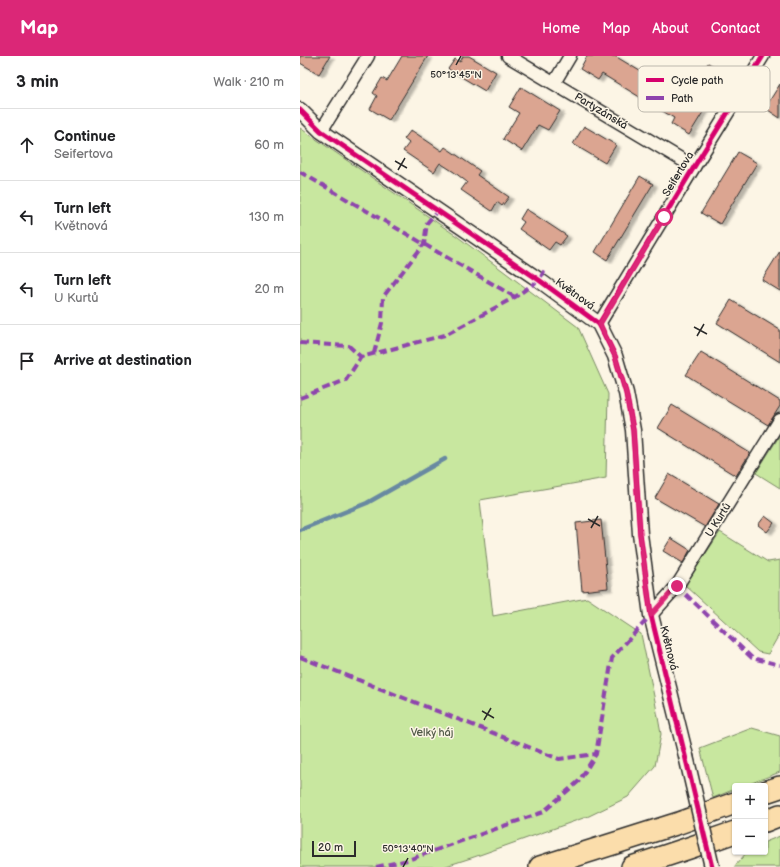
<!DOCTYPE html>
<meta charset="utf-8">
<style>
body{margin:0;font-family:"Balsamiq Sans",sans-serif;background:#f2f2f2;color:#202124}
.controls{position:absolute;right:12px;bottom:12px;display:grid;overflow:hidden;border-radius:4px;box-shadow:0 1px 3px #0004}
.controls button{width:36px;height:36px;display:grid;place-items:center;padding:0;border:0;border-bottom:1px solid #e0e0e0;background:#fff;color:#202124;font:20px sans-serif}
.scale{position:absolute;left:12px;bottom:10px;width:44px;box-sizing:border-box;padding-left:4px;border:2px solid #2b2b2b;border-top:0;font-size:11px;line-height:14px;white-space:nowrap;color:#2b2b2b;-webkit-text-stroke:3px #fcf5e5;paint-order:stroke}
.stop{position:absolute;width:12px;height:12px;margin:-9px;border:3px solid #db2777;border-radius:50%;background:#fff}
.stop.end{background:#db2777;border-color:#fff;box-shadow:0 1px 4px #0008}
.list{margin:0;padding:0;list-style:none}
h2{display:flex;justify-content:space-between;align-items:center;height:52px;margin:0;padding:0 16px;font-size:17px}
h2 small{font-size:13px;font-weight:400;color:#757577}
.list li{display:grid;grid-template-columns:26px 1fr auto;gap:12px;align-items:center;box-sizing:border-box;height:72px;padding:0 16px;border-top:1px solid #e0e0e0}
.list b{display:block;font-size:15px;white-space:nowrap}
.list p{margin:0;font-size:13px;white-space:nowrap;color:#757577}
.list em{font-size:13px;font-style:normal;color:#757577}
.icon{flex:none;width:22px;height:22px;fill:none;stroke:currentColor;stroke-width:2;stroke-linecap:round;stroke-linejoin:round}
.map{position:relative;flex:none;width:480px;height:811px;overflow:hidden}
header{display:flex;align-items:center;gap:24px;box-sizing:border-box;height:56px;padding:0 20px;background:#db2777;color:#fff}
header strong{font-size:19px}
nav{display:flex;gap:22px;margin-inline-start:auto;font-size:14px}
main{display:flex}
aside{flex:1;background:#fff}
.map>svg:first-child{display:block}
.green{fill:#c8e79f;stroke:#7a8965}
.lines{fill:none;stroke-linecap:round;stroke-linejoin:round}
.stream{stroke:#6889a1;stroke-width:4.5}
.building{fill:#dba591;stroke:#2b2b2b;filter:url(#shadow)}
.minor-casing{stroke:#2b2b2b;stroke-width:15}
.tertiary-casing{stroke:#2b2b2b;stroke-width:17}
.motorway-casing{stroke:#2b2b2b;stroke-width:24}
.minor{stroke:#fcf5e5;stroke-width:12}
.tertiary{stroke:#fcf5e5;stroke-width:14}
.motorway{stroke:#fbddab;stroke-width:21}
.tertiary-bridge-casing{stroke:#2b2b2b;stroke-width:17;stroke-linecap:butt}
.tertiary-bridge{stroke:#fcf5e5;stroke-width:14}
.quiet{stroke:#8e44ad;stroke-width:4;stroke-dasharray:8 4;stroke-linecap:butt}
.cycleway-casing{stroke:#fcf5e5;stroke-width:8}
.cycleway{stroke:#d6006c;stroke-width:5}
.route{stroke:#db2777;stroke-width:5}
.ticks{fill:none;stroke:#2b2b2b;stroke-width:1.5}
.labels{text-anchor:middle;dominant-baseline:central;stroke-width:3;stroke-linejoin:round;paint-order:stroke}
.street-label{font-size:11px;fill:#2b2b2b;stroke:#fcf5e5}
.park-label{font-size:11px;fill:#525a48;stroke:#fcf5e5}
.key{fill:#fcf5e5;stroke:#bdb8ad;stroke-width:1}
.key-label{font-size:11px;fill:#2b2b2b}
.ticks-label{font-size:10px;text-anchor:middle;fill:#2b2b2b;stroke:#fcf5e5;stroke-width:3;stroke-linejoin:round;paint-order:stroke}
</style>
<header>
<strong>Map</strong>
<nav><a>Home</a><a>Map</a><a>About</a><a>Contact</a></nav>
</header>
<main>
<aside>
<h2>3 min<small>Walk · 210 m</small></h2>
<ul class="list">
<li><svg class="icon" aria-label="ahead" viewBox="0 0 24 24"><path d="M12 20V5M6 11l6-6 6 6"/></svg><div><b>Continue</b><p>Seifertova</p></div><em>60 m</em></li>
<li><svg class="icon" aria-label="left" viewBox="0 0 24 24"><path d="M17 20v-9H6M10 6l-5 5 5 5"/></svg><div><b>Turn left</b><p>Květnová</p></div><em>130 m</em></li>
<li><svg class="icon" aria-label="left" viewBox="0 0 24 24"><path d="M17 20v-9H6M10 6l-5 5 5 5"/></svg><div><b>Turn left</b><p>U Kurtů</p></div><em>20 m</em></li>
<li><svg class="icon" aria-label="arrive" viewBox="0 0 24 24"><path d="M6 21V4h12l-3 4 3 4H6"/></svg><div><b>Arrive at destination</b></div></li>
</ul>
</aside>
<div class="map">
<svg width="480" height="811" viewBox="0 0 480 811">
<defs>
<filter id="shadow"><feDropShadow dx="4.5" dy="2.5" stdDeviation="1" flood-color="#0004"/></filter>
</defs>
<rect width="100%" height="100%" fill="#fcf5e5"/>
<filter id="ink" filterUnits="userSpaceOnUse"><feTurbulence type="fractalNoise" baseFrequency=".025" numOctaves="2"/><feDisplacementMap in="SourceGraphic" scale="8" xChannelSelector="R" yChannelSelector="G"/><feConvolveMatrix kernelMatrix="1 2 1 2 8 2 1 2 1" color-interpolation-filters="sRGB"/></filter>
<g filter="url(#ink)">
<g class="green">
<polygon points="0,72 158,181 278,271 308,338 306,422 180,444 193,560 287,542 341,578 355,645 361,678 355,710 328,741 289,760 174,801 143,811 0,811"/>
<polygon points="480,379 480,432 456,417"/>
<polygon points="420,476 468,506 480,504 480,577 468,598 458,596 385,529"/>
<polygon points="452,672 480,680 480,716 444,730 435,730 435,733 413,742 400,692"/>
<polygon points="480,780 480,811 434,811 447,796 465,796 465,786"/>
</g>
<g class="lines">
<polyline class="stream" points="0,474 67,447 145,403"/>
</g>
<g class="building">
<polygon points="0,0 30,0 19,18 0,7"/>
<polygon points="102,0 128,0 89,64 70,53 77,40 73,37 82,22 87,25"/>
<polygon points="163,0 169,0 196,16 185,35 148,13 155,3 160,6"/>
<polygon points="287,0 315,0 386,43 408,7 427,17 389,79 371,68 374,62 302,18 298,24 280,13"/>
<polygon points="480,28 480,62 465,52"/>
<polygon points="221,31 260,55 248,74 238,69 222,95 203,83 219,57 209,51"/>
<polygon points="284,70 316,89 305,107 273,88"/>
<polygon points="111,74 142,95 145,91 180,115 177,119 209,141 202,150 197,146 192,155 161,134 167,126 154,116 140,107 134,116 103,95 109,87 104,83"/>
<polygon points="438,96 457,107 420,168 401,157"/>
<polygon points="340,120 353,128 307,204 295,196"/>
<polygon points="226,153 267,180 260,189 255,186 249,194 219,173 224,166 220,163"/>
<polygon points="480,195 480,235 462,224"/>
<polygon points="431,244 480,274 480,306 417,267"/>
<polygon points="401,296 480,345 480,350 468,369 386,319"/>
<polygon points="372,349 450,397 436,420 358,372"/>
<polygon points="369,418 419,448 405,471 355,442"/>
<polygon points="465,460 474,467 467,476 458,469"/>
<polygon points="301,464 308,532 282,535 276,467"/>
<polygon points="371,482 390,494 383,507 363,495"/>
</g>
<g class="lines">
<g class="minor-casing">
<g id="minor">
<polyline points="208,0 394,111"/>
<polyline points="254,27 270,0"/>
<polyline points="21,75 68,0"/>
<polyline points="299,268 394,111 463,0"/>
<polyline points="351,559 377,530 480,364"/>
</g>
</g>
<g class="tertiary-casing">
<polyline id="tertiary" points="0,54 21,75 239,224 299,268 315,300 326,337 333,374 340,478 351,559 386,700"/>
</g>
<g class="motorway-casing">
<g id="motorway">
<polyline points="465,736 480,731"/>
<polyline points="465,765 480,759"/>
<polyline points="240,811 379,767 435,747"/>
<polyline points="332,811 389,792 435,776"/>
</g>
</g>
<use href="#minor" class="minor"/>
<use href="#tertiary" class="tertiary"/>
<use href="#motorway" class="motorway"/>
<g class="tertiary-bridge-casing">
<polyline id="tertiary-bridge" points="386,700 412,811"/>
</g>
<use href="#tertiary-bridge" class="tertiary-bridge"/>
<g class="quiet">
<polyline points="0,116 215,241"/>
<polyline points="0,287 49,290 61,301 145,279 215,241 239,224 246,212"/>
<polyline points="74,297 82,267 83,241 124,188 127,167 138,154"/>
<polyline points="0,342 46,324 61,301"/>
<polyline points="377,530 452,602 480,609"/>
<polyline points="0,601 259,703 296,698 312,602 351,559"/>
<polyline points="76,811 108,804 243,756 279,725 296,698"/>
</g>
<g class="cycleway-casing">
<g id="cycleway">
<polyline points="0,54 21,75 239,224 299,268 315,300 326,337 333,374 340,478 351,559 412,811"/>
<polyline points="299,268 394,111 463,0"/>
</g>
</g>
<use href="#cycleway" class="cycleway"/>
</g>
</g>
<g class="lines" filter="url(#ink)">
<polyline class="route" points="364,161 300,268 315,300 326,337 333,374 340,478 351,559 377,530"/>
</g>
<path class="ticks" d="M156,9L161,0M95,105L107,112M98,114L105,102M394,271L407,278M397,280L404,268M288,463L300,470M291,472L298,460M182,655L194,662M184,664L191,652M103,811L108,802"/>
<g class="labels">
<g class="street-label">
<text transform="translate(301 55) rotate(31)">Partyzánská</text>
<text transform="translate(378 118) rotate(-59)">Seifertova</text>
<text transform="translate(275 238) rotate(36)">Květnová</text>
<text transform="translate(418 464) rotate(-58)">U Kurtů</text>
<text transform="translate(369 592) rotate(76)">Květnová</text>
</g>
<g class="park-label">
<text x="132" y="676">Velký háj</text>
</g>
</g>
<rect x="338" y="10" width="132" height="46" rx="6" class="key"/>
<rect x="346" y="22" width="18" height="4" fill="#d6006c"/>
<rect x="346" y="40" width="18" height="4" fill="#8e44ad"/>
<g class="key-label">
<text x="371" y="28">Cycle path</text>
<text x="371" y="46">Path</text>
</g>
<g class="ticks-label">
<text x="156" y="22">50°13'45"N</text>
<text x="108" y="796">50°13'40"N</text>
</g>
</svg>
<div class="controls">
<button>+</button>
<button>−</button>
</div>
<div class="scale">20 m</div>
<div class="stop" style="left:364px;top:161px"></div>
<div class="stop end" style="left:377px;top:530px"></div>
</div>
</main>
